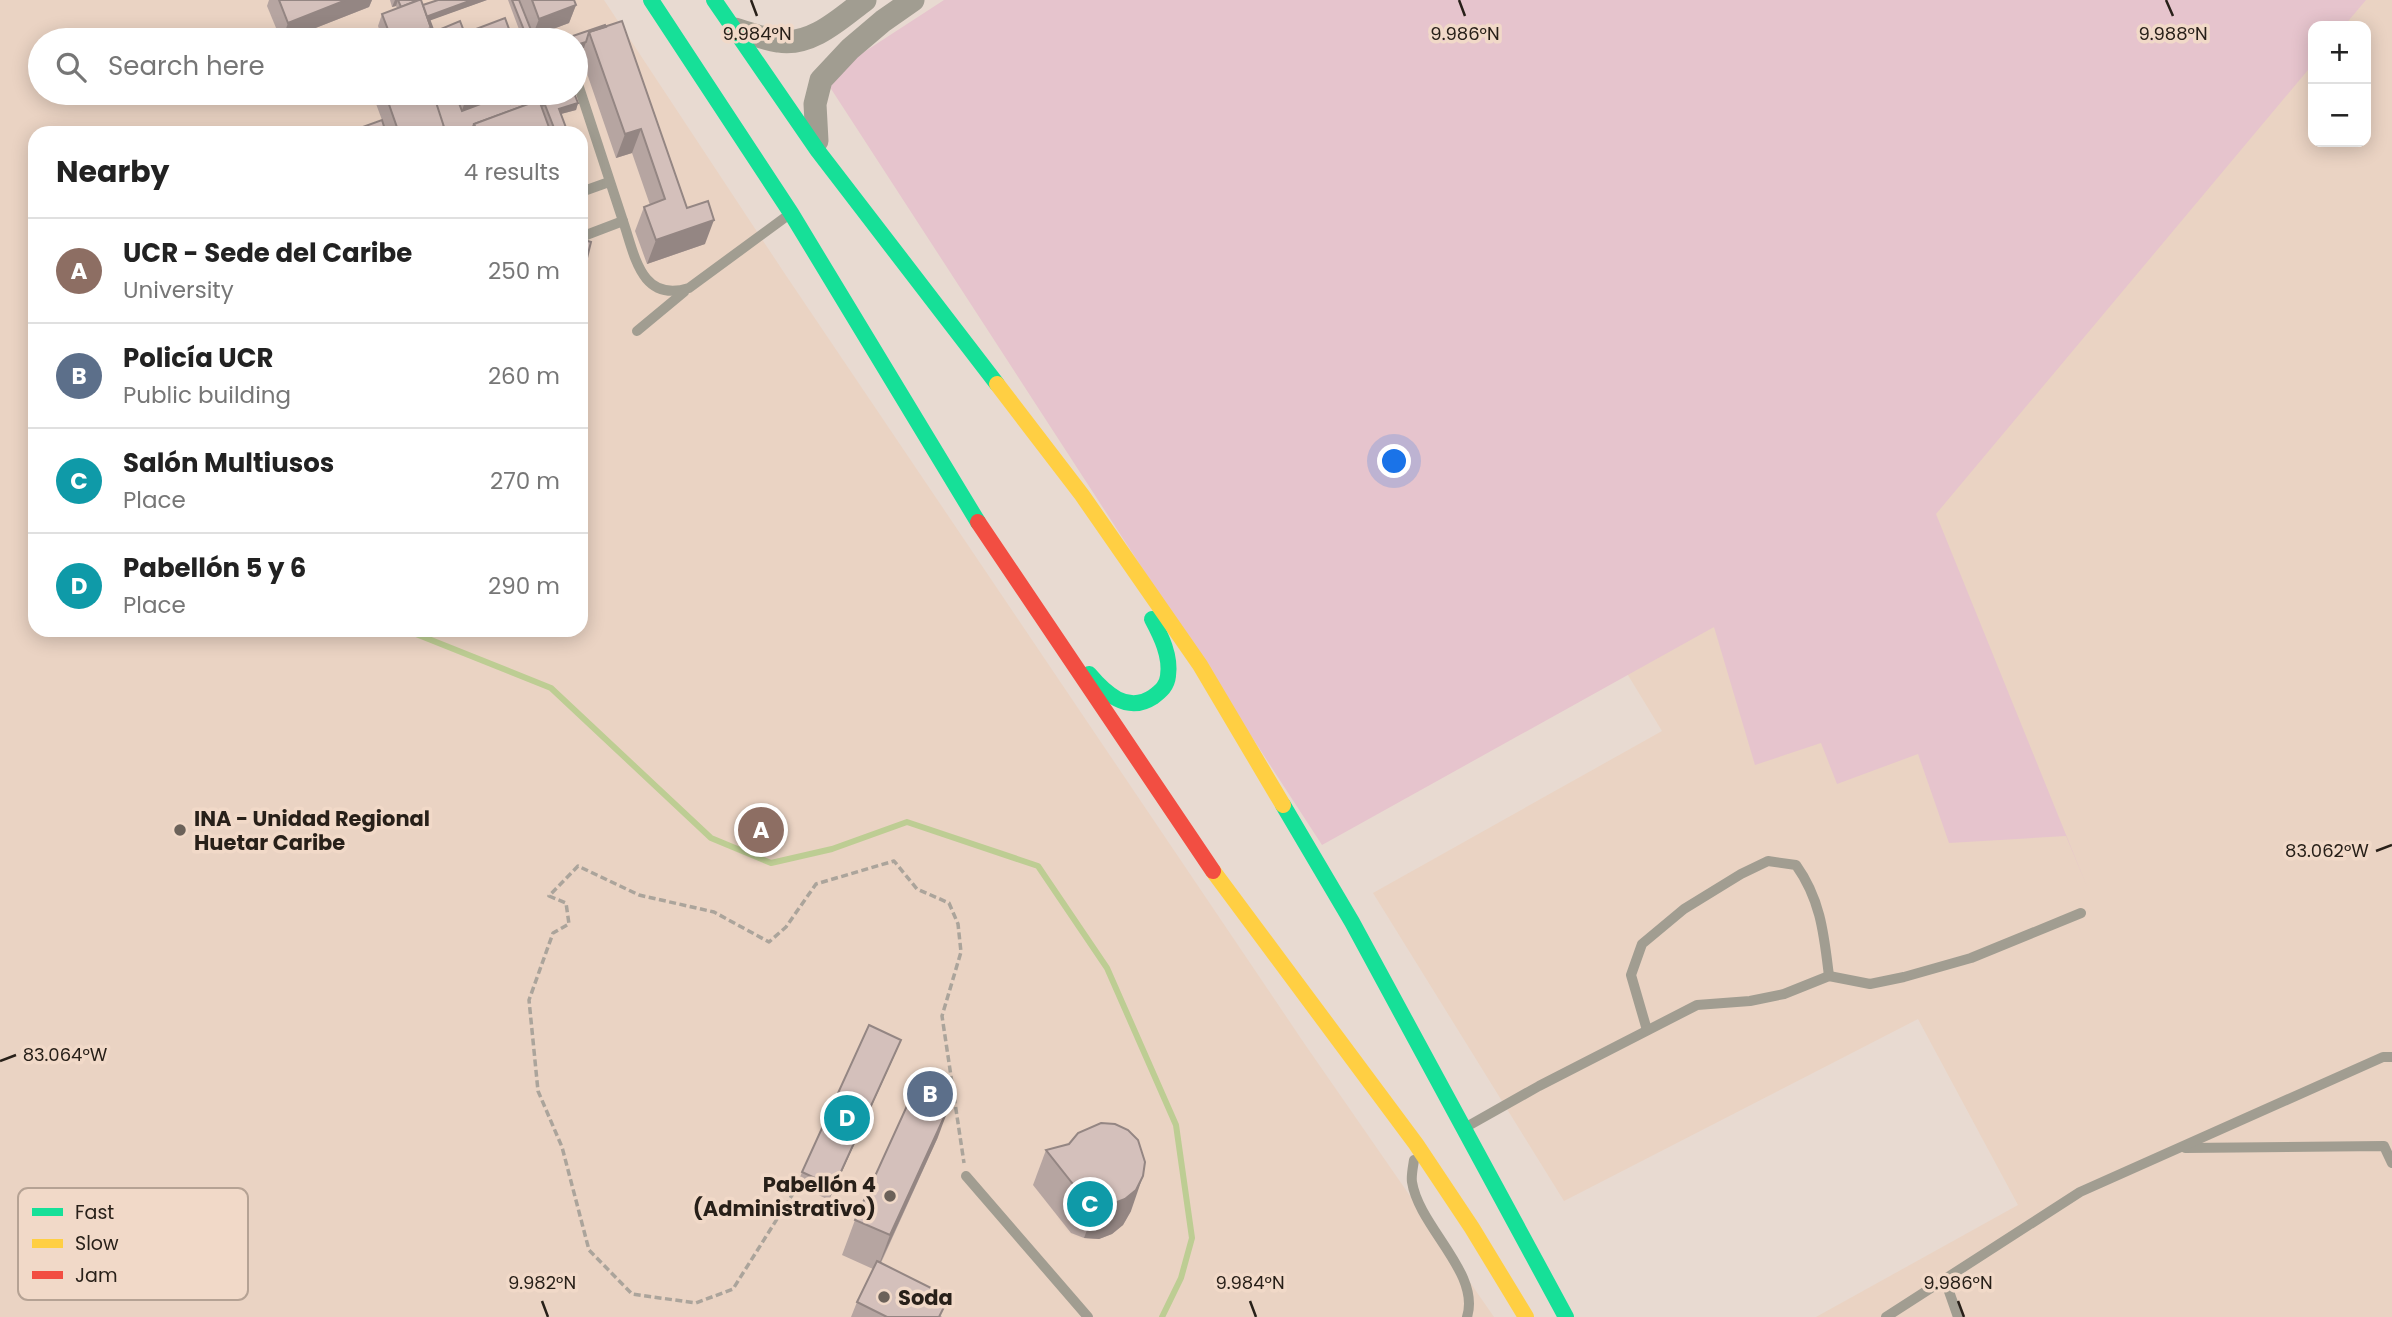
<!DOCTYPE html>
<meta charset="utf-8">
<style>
body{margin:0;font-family:Poppins,sans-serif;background:#f2f2f2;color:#222}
.controls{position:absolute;right:21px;top:21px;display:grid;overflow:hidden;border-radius:14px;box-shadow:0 4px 18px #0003}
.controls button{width:63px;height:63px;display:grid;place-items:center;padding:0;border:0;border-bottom:2px solid #e0e0e0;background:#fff;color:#222;font:35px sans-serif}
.you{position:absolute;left:1395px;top:462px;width:24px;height:24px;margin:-18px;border:5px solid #fff;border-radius:50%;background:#1a73e8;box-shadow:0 0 0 10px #1a73e833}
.badge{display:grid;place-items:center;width:46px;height:46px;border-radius:50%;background:#7c3aed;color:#fff;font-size:23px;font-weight:700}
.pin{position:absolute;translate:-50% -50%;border:4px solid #fff;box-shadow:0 2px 7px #0006}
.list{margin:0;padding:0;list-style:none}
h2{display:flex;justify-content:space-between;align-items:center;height:91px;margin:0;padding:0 28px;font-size:30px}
h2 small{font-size:23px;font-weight:400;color:#767676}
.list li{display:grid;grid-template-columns:46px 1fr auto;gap:21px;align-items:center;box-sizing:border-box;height:105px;padding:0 28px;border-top:2px solid #e0e0e0}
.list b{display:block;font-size:26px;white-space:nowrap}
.list p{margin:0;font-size:23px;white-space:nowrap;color:#767676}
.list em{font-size:23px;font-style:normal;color:#767676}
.icon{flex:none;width:38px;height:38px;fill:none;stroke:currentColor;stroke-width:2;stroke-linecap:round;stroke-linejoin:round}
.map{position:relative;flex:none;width:2392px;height:1317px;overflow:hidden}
.search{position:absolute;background:#fff;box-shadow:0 4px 18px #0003;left:28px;top:28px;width:560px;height:77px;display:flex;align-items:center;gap:18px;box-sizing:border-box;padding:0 24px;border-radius:38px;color:#767676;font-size:26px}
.panel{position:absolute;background:#fff;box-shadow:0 4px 18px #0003;left:28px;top:126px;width:560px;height:511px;border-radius:21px}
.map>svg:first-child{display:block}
.built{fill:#ead3c3;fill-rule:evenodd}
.green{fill:#e6c4cd}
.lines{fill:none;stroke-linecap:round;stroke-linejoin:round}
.stream{stroke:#bdcd93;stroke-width:6}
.path{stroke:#aba49b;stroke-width:3.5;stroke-dasharray:7 3.5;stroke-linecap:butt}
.lane{stroke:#a19d91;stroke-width:10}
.street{stroke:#a19d91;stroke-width:23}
.fast{stroke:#16e098;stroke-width:16}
.slow{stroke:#ffcf43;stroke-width:16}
.jam{stroke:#f24e42;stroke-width:16}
.wall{fill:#b6a5a1}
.shaded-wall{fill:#948683}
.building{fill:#d4c0bb;stroke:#948683;stroke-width:2}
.ticks{fill:none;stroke:#282019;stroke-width:2.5}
.poi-dot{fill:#6b6159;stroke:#f1d9c8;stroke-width:2.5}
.labels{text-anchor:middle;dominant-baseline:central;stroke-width:7;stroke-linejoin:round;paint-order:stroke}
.poi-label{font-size:21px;font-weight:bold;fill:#282019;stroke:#f1d9c8;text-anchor:start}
.key{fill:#f1d9c8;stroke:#b5a294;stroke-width:2}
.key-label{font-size:19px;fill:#282019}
.ticks-label{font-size:18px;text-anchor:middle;fill:#282019;stroke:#f1d9c8;stroke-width:7;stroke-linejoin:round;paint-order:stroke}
</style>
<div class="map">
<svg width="2392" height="1317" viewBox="0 0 2392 1317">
<rect width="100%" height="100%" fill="#e8dad1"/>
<g class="built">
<path d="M0,0H604L785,274L1304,1043L1494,1317H0ZM40,40H576V93H40ZM35,133H581V630H35Z"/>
<path d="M1717,0H2392V1317H1816L2018,1205L1918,1019L1564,1201L1373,893L1662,731L1266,80ZM2313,26H2366V142H2313Z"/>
</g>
<polygon class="green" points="944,0 2366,0 2344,26 2313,26 2313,64 1936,514 2088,889 2066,836 1949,843 1918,754 1837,784 1821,743 1755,765 1714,627 1322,845 824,78"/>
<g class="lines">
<polyline class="stream" points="406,630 551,688 711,838 771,863 832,849 907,822 1038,866 1107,968 1176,1125 1192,1238 1181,1278 1162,1317"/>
<polyline class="path" points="794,1192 733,1289 696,1303 632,1294 589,1250 562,1147 538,1091 529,1000 553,933 569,924 566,903 549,896 578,866 639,895 714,912 769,942 786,927 816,884 894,861 917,889 949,903 958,924 961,952 942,1016 964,1163"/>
<g class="lane">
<polyline points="576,78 623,221"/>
<polyline points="581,192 609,182"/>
<path d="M581,237L623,221C635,256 641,303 689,288L787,216"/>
<polyline points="637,331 684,292"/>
<path d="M1647,1030L1631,975L1642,944L1684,909L1741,874L1768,861L1796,865C1821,900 1824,935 1829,976"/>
<polyline points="1468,1126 1539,1086 1697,1005 1750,1001 1784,994 1829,976 1870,984 1904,977 1971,958 2081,913"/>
<polyline points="2185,1148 2384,1146 2392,1163"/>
<path d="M1414,1160C1413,1167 1411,1176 1412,1182C1419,1227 1481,1273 1467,1317"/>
<polyline points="966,1176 1088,1317"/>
<polyline points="1945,1280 1958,1317"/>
<polyline points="1886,1317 2080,1192 2383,1057 2392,1057"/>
</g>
<g class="street">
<path d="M735,29C749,33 764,39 778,41C811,47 841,18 865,0"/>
<polyline points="817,141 815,104 821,80 850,49 883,21 913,0"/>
</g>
<g class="fast">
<polyline points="651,0 791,213 978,522"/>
<polyline points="714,0 818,151 997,384"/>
<path d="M1089,674C1105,693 1127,714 1153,697C1161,691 1167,686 1168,676C1171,656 1161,636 1152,619"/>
<polyline points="1283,805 1352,922 1566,1317"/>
</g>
<g class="slow">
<polyline points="997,384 1082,495 1200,665 1283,805"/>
<polyline points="1213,871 1416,1144 1472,1228 1526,1317"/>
</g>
<polyline class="jam" points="978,522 1213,871"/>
</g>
<g class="wall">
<polygon points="269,0 372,0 369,7 285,40 281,40 267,6"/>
<polygon points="390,0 416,0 423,5 487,0 430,20 434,32 465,34 513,40 383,40 378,26 382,14 397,8 396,6 392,7"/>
<polygon points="508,0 574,0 576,5 569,23 534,36 535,40 523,40"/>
<polygon points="605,25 687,208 705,244 647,264 635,231 644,207 650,205 632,153 616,158 581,56 584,48 576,40"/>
<polygon points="348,93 371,93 369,97 352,103"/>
<polygon points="372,93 528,93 526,98 578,103 576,110 561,114 568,133 356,133 357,129 382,120"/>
<polygon points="896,1052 829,1200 797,1185 802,1172"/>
<polygon points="938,1137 881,1263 942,1317 851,1317 857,1302 873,1269 842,1255 855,1220"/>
<polygon points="1046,1150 1131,1211 1123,1225 1112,1234 1099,1239 1084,1238 1071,1233 1033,1185"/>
</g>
<g class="shaded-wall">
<polygon points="346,0 372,0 369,7 285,40 282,40 288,23"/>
<polygon points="395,0 398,0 396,6 392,7"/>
<polygon points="472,0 487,0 426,22 428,16"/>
<polygon points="576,5 569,23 532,37 539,19"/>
<polygon points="431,28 427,40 399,40"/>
<polygon points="586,42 584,48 576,51 576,45"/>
<polygon points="366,93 371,93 369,97 352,103 354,97"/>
<polygon points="481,93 507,93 505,100 460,117 466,98"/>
<polygon points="515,93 528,93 524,104 508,110"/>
<polygon points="578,103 576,110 557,115 559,109"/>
<polygon points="445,126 442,133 424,133"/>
<polygon points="641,129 632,153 616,158 625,134"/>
<polygon points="714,220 705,244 647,264 656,240"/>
<polygon points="901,1040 896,1052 829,1200 834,1187"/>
<polygon points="951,1102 938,1137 877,1270 890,1235"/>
<polygon points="1143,1176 1131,1211 1123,1225 1112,1234 1099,1239 1084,1238 1097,1203"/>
</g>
<g class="building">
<polygon points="279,0 346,0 288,23"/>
<polygon points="398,0 416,0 416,1 401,7"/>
<polygon points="419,0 421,0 431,28 399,40 392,40 382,14"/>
<polygon points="438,0 472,0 428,16 434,32 460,21 465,34 447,40 413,40 429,34 431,28 423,5"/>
<polygon points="512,0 519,0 535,40 528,40"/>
<polygon points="532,0 574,0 576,5 539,19"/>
<polygon points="505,18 513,40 447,40"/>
<polygon points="622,21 687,208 708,201 714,220 656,240 644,207 665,199 641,129 625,134 589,32"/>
<polygon points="605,25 606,27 589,32 586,42 576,45 576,40 561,40"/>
<polygon points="353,93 366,93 354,97"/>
<polygon points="385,93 433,93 445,126 424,133 399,133"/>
<polygon points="433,93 455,93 462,111 507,94 511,104 541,93 574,93 578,103 559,109 568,133 556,133 545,105 541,106 539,100 474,124 471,132 468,133 446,133"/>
<polygon points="464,93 481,93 466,98"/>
<polygon points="539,100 551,133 478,133 474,124"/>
<polygon points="382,120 386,133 359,133 357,129"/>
<polygon points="581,239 591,242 583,274 581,274"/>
<polygon points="869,1025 901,1040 834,1187 802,1172"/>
<polygon points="916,1086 951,1102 890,1235 855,1220"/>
<polygon points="1101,1123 1115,1124 1128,1130 1138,1140 1145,1162 1143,1176 1136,1190 1125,1199 1112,1204 1097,1203 1084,1198 1046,1150 1069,1144 1078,1133"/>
<polygon points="877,1261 949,1297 939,1317 887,1317 857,1302"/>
</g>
<path class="ticks" d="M751,0L757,16M1459,0L1465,16M2166,0L2173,16M2376,851L2392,845M0,1061L16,1055M542,1301L548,1317M1250,1301L1256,1317M1958,1301L1964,1317"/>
<g class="poi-dot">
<circle cx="180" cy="830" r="7"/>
<circle cx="890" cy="1196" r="7"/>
<circle cx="884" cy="1297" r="7"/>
</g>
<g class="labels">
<g class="poi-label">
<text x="194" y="818">INA - Unidad Regional<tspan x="194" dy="24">Huetar Caribe</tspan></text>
<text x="876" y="1184" text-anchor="end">Pabellón 4<tspan x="876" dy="24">(Administrativo)</tspan></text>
<text x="898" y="1297">Soda</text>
</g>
</g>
<rect x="18" y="1188" width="230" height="112" rx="10" class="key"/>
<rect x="32" y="1208" width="31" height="8" fill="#16e098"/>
<rect x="32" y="1239" width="31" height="9" fill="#ffcf43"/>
<rect x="32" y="1271" width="31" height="8" fill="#f24e42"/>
<g class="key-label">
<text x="75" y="1219">Fast</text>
<text x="75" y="1250">Slow</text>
<text x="75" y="1282">Jam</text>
</g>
<g class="ticks-label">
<text x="757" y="40">9.984°N</text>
<text x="1465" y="40">9.986°N</text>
<text x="2173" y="40">9.988°N</text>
<text x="2327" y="857">83.062°W</text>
<text x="65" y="1061">83.064°W</text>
<text x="542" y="1289">9.982°N</text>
<text x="1250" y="1289">9.984°N</text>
<text x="1958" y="1289">9.986°N</text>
</g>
</svg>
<div class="controls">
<button>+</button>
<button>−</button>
</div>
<div class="you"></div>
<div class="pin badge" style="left:761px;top:830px;background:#8d6e63">A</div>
<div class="pin badge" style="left:930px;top:1094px;background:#5c6f8a">B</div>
<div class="pin badge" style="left:1090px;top:1204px;background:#0f9aa8">C</div>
<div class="pin badge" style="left:847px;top:1118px;background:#0f9aa8">D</div>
<div class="search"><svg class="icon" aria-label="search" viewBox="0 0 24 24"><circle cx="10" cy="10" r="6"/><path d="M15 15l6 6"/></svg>Search here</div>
<section class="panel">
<h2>Nearby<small>4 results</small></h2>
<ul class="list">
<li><span class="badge" style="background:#8d6e63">A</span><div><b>UCR - Sede del Caribe</b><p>University</p></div><em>250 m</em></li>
<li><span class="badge" style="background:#5c6f8a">B</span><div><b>Policía UCR</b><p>Public building</p></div><em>260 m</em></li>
<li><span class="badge" style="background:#0f9aa8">C</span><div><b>Salón Multiusos</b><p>Place</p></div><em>270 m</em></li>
<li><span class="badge" style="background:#0f9aa8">D</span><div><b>Pabellón 5 y 6</b><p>Place</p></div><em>290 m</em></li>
</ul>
</section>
</div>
